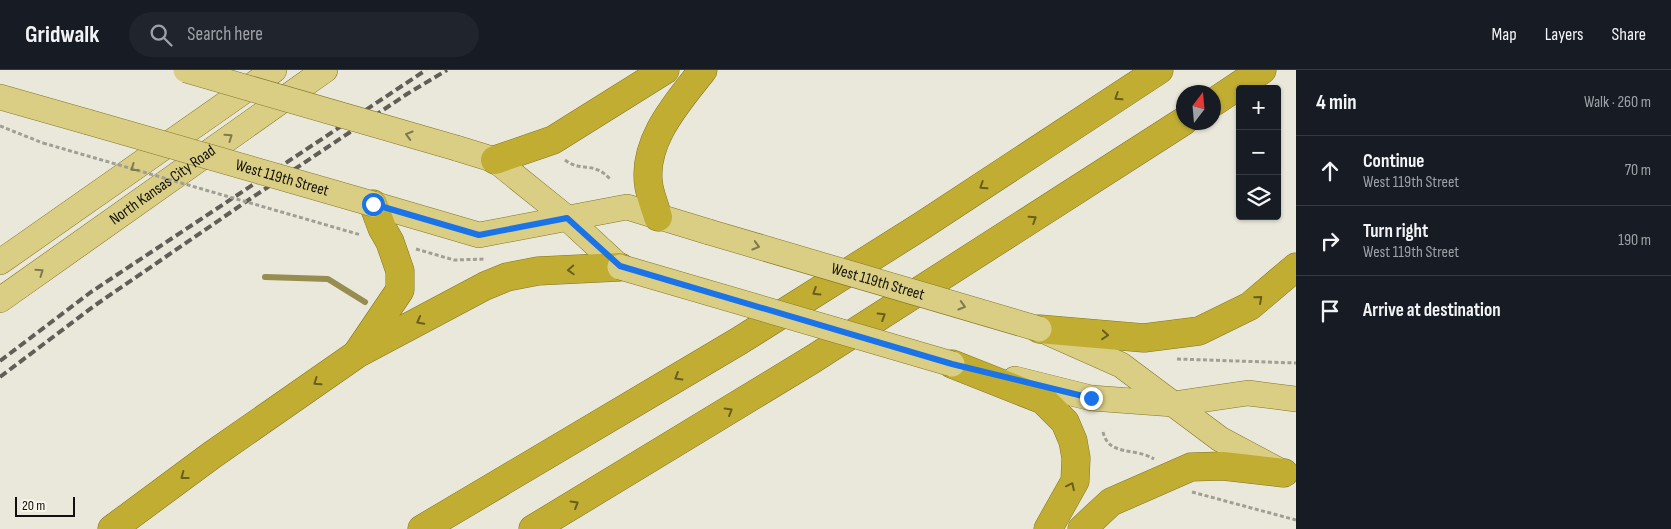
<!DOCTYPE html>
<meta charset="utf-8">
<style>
body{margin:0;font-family:"Sofia Sans Condensed",sans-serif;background:#20242c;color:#f1f3f6}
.controls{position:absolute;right:15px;top:15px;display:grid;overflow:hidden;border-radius:5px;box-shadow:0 1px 4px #0004}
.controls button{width:45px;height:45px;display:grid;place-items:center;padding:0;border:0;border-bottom:1px solid #363941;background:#171b24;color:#f1f3f6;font:25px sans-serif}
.compass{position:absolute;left:1176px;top:15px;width:45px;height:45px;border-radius:50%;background:#171b24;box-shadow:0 1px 4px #0004;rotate:16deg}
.scale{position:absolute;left:15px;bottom:12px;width:60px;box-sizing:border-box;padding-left:5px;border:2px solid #11100c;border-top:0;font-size:14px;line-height:18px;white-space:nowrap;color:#11100c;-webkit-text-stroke:4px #f7f5e8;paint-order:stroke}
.stop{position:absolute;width:15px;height:15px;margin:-11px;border:4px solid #1a73e8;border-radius:50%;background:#fff}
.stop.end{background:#1a73e8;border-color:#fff;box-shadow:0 1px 5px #0008}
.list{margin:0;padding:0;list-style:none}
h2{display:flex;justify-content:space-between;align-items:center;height:65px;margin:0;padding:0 20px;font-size:21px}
h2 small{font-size:16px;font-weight:400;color:#9ea1a6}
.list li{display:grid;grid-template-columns:32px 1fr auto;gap:15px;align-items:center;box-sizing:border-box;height:70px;padding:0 20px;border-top:1px solid #363941}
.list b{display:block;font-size:19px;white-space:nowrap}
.list p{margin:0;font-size:16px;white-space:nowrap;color:#9ea1a6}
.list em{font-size:16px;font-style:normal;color:#9ea1a6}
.icon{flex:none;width:28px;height:28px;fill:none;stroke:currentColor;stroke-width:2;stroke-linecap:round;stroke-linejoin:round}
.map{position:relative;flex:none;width:1296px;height:459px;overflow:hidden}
header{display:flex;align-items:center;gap:30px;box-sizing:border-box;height:70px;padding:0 25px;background:#171b24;border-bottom:1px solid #363941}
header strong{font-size:24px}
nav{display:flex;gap:28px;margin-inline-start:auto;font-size:18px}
.search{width:350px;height:45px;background:#20242c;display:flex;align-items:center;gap:12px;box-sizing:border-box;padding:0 18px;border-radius:28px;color:#9ea1a6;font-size:19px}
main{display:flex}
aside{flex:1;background:#171b24}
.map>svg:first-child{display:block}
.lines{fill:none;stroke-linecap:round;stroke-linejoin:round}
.stream{stroke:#988d51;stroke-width:6}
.major-casing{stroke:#837625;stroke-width:26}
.highway-casing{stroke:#837625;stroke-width:29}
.path{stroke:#a19f95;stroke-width:3;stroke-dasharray:4 2.5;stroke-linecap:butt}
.major{stroke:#dace84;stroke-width:25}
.highway{stroke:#c1ad32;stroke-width:28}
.rail{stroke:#605e57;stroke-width:4;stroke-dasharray:8 4;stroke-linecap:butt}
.major-bridge-casing{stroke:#837625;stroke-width:26;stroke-linecap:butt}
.path-bridge{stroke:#a19f95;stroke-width:3;stroke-dasharray:4 2.5;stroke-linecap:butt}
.major-bridge{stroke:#dace84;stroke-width:25}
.oneway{stroke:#695e1f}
.oneway2{stroke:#80784e}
.route{stroke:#1a73e8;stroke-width:6}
.labels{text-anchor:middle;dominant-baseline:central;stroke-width:4;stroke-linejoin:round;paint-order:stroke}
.street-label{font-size:16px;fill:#11100c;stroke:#f7f5e8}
</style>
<header>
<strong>Gridwalk</strong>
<div class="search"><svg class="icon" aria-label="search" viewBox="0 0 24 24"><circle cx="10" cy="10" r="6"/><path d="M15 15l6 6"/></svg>Search here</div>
<nav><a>Map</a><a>Layers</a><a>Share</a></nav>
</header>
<main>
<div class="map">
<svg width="1296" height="459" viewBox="0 0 1296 459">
<rect width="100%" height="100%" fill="#eae8db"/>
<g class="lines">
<polyline class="stream" points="265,207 328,209 365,232"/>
<g class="major-casing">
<g id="major">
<polyline points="0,27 88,52"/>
<polyline points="456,78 495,90 567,148 620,197"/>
<polyline points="373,134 479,165 627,137 709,162"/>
<polyline points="0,192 274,0"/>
<path id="s1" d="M0,230L325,0"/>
<polyline points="1049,263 1121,295 1220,369 1280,401"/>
<polyline points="1015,309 1091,328 1173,334 1248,323 1296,329"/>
</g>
</g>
<g class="highway-casing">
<g id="highway">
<polyline points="1214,32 1262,0"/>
<polyline points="495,90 553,70 665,0"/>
<path d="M658,147C655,137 651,127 649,117C641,72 678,32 703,0"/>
<polyline points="1039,259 1144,268 1199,261 1250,236 1296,197"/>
<polyline points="358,282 400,220 400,201 390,172 382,158 373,134"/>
<polyline points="952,294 1043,330 1065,352 1073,371 1076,388 1075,411 1048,459"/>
<polyline points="112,459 212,385 357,284 485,216 507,207 538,201 620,197"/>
<polyline points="422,459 739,271 923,155 1159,0"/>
<polyline points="533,459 813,289 1184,51"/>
<polyline points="1082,459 1111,432 1191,397 1223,396 1284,403"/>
</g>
</g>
<g class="path">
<polyline points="0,56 43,73"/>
<path d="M565,90C582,103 593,90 611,110"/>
<polyline points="416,179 454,190 486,189"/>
<polyline points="1177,289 1296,293"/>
<path d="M1103,362C1109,387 1135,377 1154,389"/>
<polyline points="1192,422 1296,450"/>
</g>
<use href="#major" class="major"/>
<use href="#highway" class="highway"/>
<g class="rail">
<polyline points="0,291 91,222 426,0"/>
<polyline points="0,307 94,236 250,129 407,24 447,0"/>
</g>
<g class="major-bridge-casing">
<g id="major-bridge">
<polyline points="186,0 456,78"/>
<path id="s2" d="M88,52L373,134"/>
<path id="s3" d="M709,162L1039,259"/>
<polyline points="620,197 952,294"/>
</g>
</g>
<polyline class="path-bridge" points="43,73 361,165"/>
<use href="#major-bridge" class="major-bridge"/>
</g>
<defs><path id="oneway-chevron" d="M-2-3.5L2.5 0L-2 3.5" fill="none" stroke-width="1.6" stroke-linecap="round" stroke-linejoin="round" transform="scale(1.25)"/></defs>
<g class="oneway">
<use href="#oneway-chevron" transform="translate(1118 27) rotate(147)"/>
<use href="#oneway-chevron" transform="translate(983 116) rotate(147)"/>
<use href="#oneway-chevron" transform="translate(1033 149) rotate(-33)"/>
<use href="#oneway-chevron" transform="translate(571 200) rotate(177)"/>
<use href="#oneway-chevron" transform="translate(816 222) rotate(148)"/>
<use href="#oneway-chevron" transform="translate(1259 229) rotate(-41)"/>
<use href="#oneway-chevron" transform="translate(882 246) rotate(-32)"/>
<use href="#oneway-chevron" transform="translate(420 251) rotate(152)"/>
<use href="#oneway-chevron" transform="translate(1105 265) rotate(5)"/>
<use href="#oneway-chevron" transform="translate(678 307) rotate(149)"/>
<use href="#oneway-chevron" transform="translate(317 312) rotate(145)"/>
<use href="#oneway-chevron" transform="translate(729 341) rotate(-31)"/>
<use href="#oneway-chevron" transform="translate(184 406) rotate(143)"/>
<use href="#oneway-chevron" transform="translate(1071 416) rotate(-64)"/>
<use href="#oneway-chevron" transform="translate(575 434) rotate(-31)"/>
</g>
<g class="oneway2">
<use href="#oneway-chevron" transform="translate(409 65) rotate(-164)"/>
<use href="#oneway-chevron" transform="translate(229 67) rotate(-35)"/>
<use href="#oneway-chevron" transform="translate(134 98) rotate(145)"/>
<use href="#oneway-chevron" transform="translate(756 176) rotate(16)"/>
<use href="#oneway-chevron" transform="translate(40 202) rotate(-35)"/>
<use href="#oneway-chevron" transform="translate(962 236) rotate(16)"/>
</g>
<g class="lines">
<polyline class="route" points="373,134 479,165 567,148 620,196 952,294 1091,328"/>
</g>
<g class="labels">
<g class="street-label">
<text stroke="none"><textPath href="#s2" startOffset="202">West 119th Street</textPath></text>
<text stroke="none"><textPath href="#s1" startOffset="199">North Kansas City Road</textPath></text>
<text stroke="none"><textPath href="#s3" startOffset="176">West 119th Street</textPath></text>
</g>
</g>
</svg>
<div class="controls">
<button>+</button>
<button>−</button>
<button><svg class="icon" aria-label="layers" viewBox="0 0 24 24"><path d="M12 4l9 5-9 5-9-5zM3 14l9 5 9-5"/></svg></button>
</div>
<svg class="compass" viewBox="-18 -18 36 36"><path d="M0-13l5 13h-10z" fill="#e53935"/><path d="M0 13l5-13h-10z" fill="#9ea1a6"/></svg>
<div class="scale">20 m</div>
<div class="stop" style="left:373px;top:134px"></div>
<div class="stop end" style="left:1091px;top:328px"></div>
</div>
<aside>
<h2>4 min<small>Walk · 260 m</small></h2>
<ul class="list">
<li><svg class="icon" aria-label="ahead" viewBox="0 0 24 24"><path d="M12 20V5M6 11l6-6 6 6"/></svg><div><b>Continue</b><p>West 119th Street</p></div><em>70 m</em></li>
<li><svg class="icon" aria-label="right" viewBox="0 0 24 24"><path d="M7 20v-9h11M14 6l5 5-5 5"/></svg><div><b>Turn right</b><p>West 119th Street</p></div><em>190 m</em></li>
<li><svg class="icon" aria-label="arrive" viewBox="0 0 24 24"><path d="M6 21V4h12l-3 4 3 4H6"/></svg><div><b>Arrive at destination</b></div></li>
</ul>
</aside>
</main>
